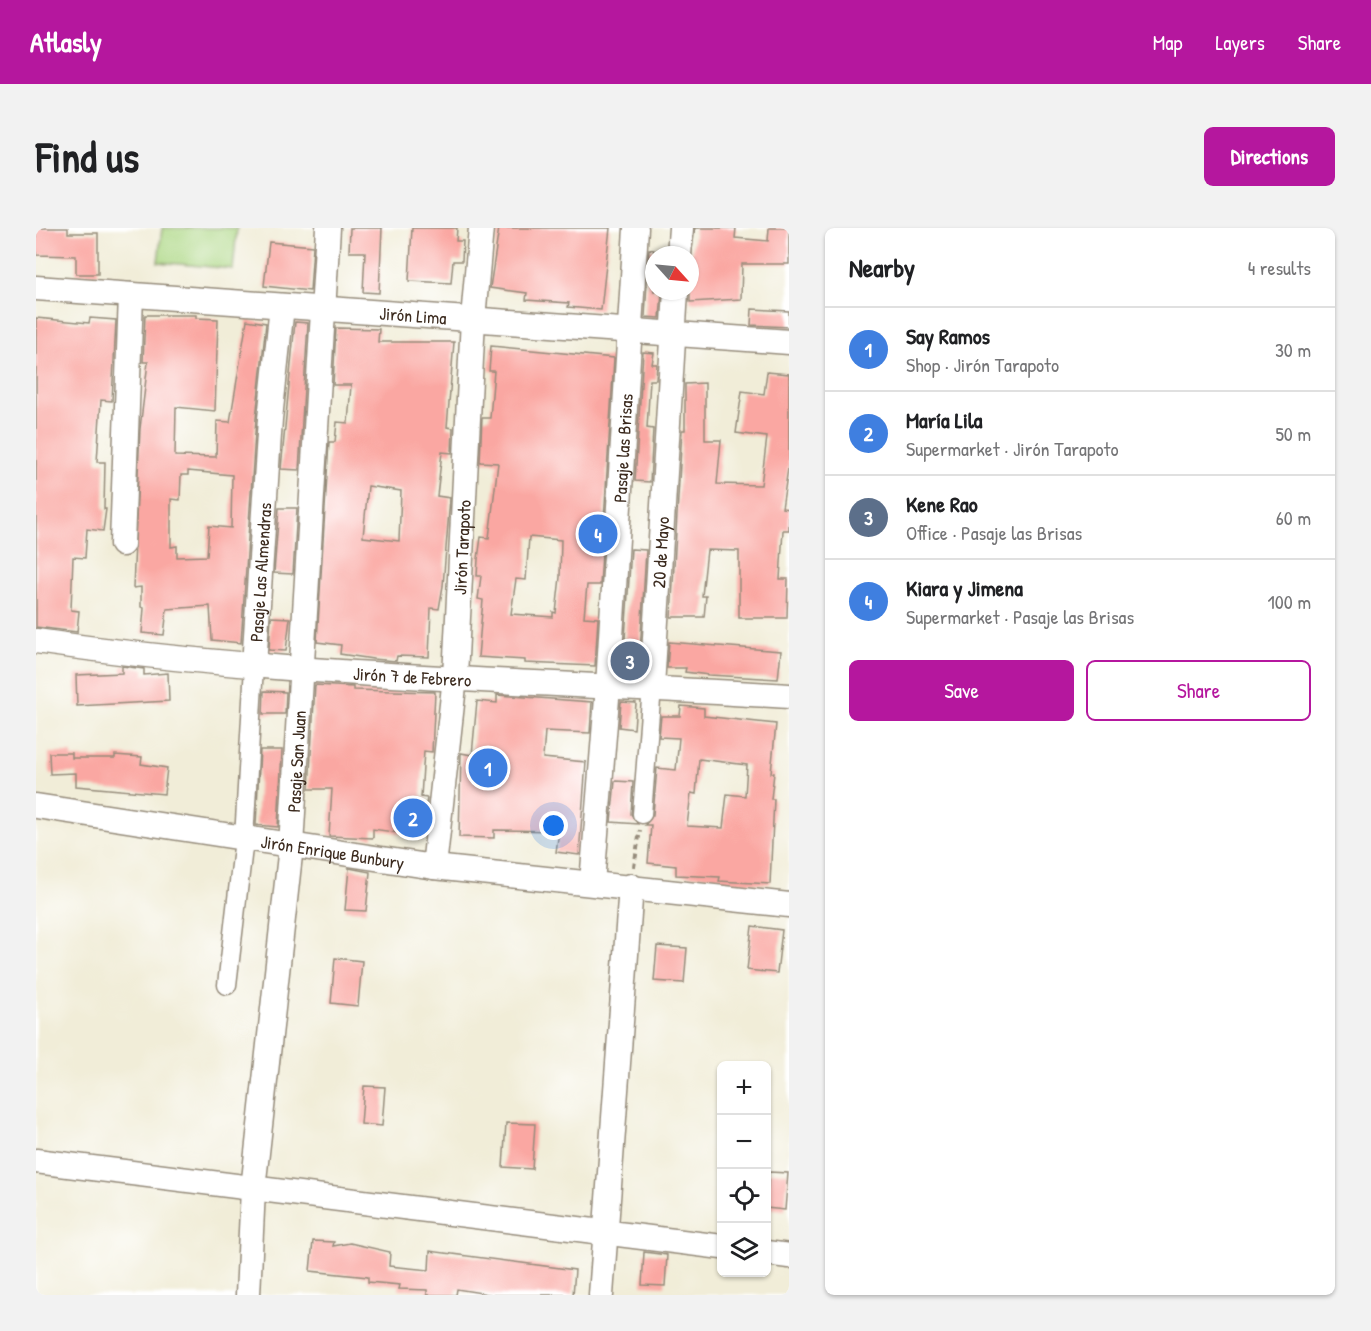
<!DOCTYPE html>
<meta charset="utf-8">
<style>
body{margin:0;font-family:"Patrick Hand",sans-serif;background:#f2f2f2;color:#202124}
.controls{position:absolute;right:18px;bottom:18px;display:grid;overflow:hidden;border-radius:9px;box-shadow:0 2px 4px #0004}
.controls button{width:54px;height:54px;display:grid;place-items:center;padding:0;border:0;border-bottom:2px solid #e0e0e0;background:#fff;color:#202124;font:30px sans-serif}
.compass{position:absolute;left:609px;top:18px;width:54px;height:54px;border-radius:50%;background:#fff;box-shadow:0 2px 4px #0004;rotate:117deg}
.you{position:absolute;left:518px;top:598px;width:21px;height:21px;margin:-15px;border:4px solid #fff;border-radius:50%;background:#1a73e8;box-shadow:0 0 0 9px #1a73e833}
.badge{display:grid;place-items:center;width:39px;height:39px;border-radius:50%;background:#b5179e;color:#fff;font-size:20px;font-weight:700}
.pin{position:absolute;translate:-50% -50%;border:3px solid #fff;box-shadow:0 2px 6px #0006}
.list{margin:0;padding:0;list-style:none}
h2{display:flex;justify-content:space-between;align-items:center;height:78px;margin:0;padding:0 24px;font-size:26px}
h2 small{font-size:20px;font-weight:400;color:#757577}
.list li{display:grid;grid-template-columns:39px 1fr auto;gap:18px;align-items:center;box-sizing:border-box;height:84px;padding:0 24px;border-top:2px solid #e0e0e0}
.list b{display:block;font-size:22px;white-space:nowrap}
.list p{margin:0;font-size:20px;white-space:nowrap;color:#757577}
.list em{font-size:20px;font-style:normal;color:#757577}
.actions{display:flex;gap:12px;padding:18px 24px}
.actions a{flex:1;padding:14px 0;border:2px solid #b5179e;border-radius:9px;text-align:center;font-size:21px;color:#b5179e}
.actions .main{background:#b5179e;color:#fff}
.icon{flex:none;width:33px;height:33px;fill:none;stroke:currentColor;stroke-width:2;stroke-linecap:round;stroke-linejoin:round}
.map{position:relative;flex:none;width:753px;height:1067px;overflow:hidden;border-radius:9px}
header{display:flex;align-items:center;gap:36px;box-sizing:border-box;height:84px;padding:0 30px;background:#b5179e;color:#fff}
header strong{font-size:28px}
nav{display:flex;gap:33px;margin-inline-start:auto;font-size:21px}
.intro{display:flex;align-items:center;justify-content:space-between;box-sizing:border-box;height:144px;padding:0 36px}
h1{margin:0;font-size:42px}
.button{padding:15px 27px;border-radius:9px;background:#b5179e;color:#fff;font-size:21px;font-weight:700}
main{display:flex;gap:36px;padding:0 36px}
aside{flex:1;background:#fff;border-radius:9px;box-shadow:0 2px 4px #0004}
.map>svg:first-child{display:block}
.green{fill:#acd783;stroke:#748050;stroke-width:1.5}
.building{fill:#faa7a2;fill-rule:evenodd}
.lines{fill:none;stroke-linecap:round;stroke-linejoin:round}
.pedestrian-casing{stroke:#968c7b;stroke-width:21}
.minor-casing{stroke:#968c7b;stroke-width:27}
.path{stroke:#968c7b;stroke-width:4;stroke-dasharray:4.5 4.5;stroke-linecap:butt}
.pedestrian{stroke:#fff;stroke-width:18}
.minor{stroke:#fff;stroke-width:24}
.labels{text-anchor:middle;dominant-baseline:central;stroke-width:4.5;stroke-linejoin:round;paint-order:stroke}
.street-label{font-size:18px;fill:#3b2a1e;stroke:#fff}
</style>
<header>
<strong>Atlasly</strong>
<nav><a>Map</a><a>Layers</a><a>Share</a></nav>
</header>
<div class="intro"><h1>Find us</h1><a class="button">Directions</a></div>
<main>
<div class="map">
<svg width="753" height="1067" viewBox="0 0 753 1067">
<rect width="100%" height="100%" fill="#fff"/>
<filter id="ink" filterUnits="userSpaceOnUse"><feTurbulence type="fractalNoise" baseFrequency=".0167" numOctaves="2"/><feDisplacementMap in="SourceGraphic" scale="12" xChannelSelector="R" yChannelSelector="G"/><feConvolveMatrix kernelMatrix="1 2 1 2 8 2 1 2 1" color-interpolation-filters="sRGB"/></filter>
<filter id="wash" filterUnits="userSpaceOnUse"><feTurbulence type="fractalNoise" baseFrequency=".008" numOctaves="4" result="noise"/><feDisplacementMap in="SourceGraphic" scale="24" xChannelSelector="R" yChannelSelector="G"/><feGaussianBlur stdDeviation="1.35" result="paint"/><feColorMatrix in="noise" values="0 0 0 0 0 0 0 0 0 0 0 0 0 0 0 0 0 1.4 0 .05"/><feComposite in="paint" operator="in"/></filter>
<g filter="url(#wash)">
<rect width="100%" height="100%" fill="#f1edd8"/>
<polygon class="green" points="126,0 201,0 197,41 122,34"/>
<g id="blocks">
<g class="building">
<polygon points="0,0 32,0 32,5 62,5 62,46 40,46 40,28 0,27"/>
<polygon points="314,0 346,0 343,65 327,64 329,24 313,24"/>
<polygon points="376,0 421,0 420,13 427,13 426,33 417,33 415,55 373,53"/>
<polygon points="463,0 574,0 565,82 532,79 533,75 490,72 491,65 454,60"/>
<polygon points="659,0 700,0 699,10 732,13 733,0 753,0 753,36 706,36 705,71 654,74 654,36"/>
<polygon points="233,14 277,18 274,63 228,58"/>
<polygon points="613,21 618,22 618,63 626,63 624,90 609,89"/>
<polygon points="716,81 753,83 753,99 715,97"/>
<path d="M109,87H160V90L182,91L179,183L140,179L139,228L180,229L181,193L194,194L211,92L230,95L220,190L205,415L176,412L174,378L131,381L128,407L106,405L108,380L105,379V359L97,360L104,201L112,134H107ZM152,243L196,247L195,300L173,298L171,328L141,329V318L135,319V271L144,272L145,247H152Z"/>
<polygon points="0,90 53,95 54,90 80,92 76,173 65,172 61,234 69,234 68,281 70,281 67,303 51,301 49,330 37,329 35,382 43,383 41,404 0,399"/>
<polygon points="259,94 272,95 263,242 245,241"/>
<path d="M300,100L343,101L342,114H418L411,199L417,200L416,225L406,224L401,268L414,270L407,358L403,381L395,380L393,429L361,428L360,433L337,431L304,426L305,417L281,414L293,214H299L301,194L312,195L315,157H297ZM332,258L365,263L363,313L327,309Z"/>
<path d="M455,118L578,130L564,357H551L548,389L562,390L559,438L489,435V432L442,429L447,372L442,371L445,348H441L442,331L445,309L453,310L462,235L444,234L446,190H454L458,143H453ZM493,309L525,312L524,349L520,385L517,384V389L475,386L480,351L490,352Z"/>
<polygon points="607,124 618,125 616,136 621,136 620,152 614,152 611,200 617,201 614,254 599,253"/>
<polygon points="731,144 753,146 753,234 746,280 753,281 753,302 747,302 744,351 752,351 751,390 703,390 703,323 671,322 666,368 670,368 668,389 635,389 646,202 649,202 649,156 669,155 669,212 685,212 681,256 725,257 731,209 700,205 706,163 728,166"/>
<polygon points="243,280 261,280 257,346 238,345"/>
<polygon points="595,321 610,322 603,442 587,441"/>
<polygon points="235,389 254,390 250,423 233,422"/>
<polygon points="633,414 745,423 742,451 673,447 649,444 650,440 631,440"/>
<polygon points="86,438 108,441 108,447 132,445 133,473 41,478 40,447 86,445"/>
<polygon points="279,457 317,459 317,462 399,464 396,524 388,523 385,569 391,570 385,608 337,601 337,610 293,608 296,561 273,561"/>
<polygon points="228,463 250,464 249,486 227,486"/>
<polygon points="461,467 556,474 554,505 509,503 507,530 550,534 543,627 520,624 523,603 458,602 458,610 423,609 425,525 436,527 441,473 461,475"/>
<polygon points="585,474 600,475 598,501 583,499"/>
<path d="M645,478L668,480V488L740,496L735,545H738L735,571H738L734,656L683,653L684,649L640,647V638L612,635L615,597H609L617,587L621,540L640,542L643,510L623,509L625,488H644ZM663,531L711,537L709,568L691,566L687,600L651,598L655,565L660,566Z"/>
<polygon points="224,522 246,522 242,599 220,597"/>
<polygon points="13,525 36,525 36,530 79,530 79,527 106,529 105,536 131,540 128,566 40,558 40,545 14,546"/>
<polygon points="579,553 597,554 595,586 602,596 575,594"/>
<polygon points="313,640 334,644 330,683 309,682"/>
<polygon points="716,698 746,702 741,745 711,742"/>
<polygon points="621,718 651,720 648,755 618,753"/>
<polygon points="299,730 326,733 322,778 295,775"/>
<polygon points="328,858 349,859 346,898 325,896"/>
<polygon points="470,895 499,896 496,941 467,939"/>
<polygon points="733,944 752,945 749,982 730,980"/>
<polygon points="277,1013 298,1014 297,1018 314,1015 354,1024 353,1038 393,1042 394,1023 539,1042 537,1067 458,1067 421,1061 420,1067 391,1067 391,1062 363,1061 364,1057 332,1054 332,1049 274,1043"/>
<polygon points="608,1024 631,1027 629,1058 606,1057"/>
</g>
</g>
</g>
<g filter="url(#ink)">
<use href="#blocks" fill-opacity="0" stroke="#968c7b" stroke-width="1.5"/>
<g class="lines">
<g class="pedestrian-casing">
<g id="pedestrian">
<polyline points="606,586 616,459"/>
<polyline points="191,757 208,611 218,438"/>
</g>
</g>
<g class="minor-casing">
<g id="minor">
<polyline points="643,27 645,0"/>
<path id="s1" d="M0,60L753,114"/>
<polyline points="86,316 95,67"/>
<path id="s2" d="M0,413C249,449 502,453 753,468"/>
<path id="s3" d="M218,438L234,191L246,78"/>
<path id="s4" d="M616,459L640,63"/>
<path id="s5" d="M0,578L398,639L753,677"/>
<path id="s6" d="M398,639L419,449L437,91L445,0"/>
<path id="s7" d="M556,655L572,458L600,0"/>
<polyline points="0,933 686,1019"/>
<polyline points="730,1025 753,1028"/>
<path id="s8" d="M212,1067L217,961L255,618L292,0"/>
<polyline points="565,1067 595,658"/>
</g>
</g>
<polyline class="path" points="598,639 604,602"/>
<use href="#pedestrian" class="pedestrian"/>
<use href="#minor" class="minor"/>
</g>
</g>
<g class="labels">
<g class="street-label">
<text stroke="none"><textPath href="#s1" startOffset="378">Jirón Lima</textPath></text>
<text stroke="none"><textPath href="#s7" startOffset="436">Pasaje las Brisas</textPath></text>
<text stroke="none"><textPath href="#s6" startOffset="321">Jirón Tarapoto</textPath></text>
<text stroke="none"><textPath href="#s4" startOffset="135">20 de Mayo</textPath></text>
<text stroke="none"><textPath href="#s3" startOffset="94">Pasaje Las Almendras</textPath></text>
<text stroke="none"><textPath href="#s2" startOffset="378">Jirón 7 de Febrero</textPath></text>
<text stroke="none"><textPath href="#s8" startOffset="536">Pasaje San Juan</textPath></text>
<text stroke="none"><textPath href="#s5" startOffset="300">Jirón Enrique Bunbury</textPath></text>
</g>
</g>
</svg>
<div class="controls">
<button>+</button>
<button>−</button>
<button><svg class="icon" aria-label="locate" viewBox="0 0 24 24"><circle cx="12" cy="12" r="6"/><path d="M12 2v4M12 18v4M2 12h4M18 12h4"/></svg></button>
<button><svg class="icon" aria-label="layers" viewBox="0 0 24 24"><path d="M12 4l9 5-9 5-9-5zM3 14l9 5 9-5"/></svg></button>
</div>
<svg class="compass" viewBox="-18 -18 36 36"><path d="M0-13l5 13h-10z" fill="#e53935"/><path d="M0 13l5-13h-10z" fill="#757577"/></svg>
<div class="you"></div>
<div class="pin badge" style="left:452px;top:540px;background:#3f7fe0">1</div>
<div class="pin badge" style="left:377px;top:590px;background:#3f7fe0">2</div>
<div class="pin badge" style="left:594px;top:433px;background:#5c6f8a">3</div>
<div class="pin badge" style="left:562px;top:306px;background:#3f7fe0">4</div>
</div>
<aside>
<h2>Nearby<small>4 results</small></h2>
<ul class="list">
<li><span class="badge" style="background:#3f7fe0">1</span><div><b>Say Ramos</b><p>Shop · Jirón Tarapoto</p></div><em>30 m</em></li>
<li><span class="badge" style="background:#3f7fe0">2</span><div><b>María Lila</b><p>Supermarket · Jirón Tarapoto</p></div><em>50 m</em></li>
<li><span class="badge" style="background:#5c6f8a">3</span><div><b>Kene Rao</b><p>Office · Pasaje las Brisas</p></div><em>60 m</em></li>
<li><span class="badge" style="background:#3f7fe0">4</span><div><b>Kiara y Jimena</b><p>Supermarket · Pasaje las Brisas</p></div><em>100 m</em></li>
</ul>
<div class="actions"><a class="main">Save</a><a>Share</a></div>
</aside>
</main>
